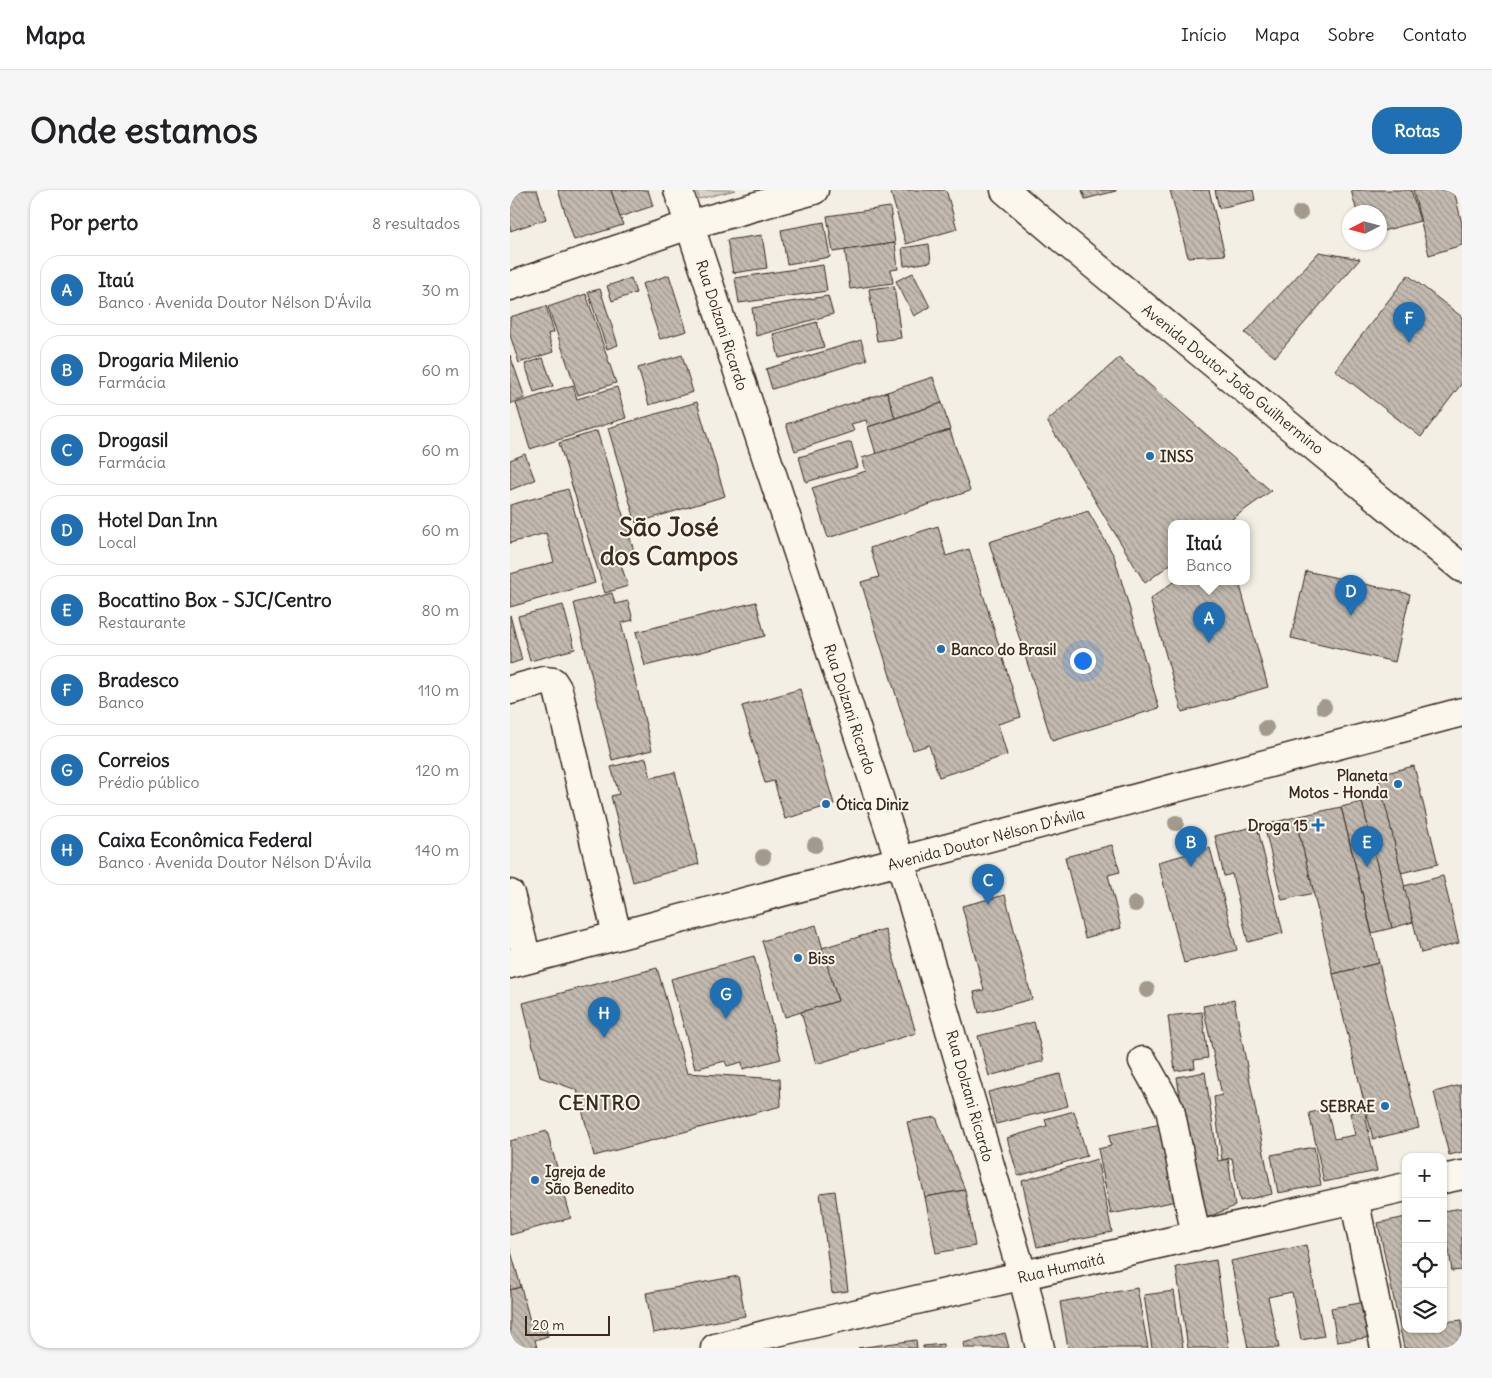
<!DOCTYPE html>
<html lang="pt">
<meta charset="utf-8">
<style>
body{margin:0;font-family:Delius,sans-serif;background:#f6f6f6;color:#202124}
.controls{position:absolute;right:15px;bottom:15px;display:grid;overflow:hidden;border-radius:10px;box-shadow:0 1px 4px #0004}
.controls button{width:45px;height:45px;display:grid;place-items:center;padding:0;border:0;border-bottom:1px solid #e0e0e0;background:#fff;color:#202124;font:25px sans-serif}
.compass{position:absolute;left:832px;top:15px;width:45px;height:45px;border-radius:50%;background:#fff;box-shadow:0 1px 4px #0004;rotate:264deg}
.scale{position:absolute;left:15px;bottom:12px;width:85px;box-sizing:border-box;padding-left:5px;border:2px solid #3b2a1e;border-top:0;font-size:14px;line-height:18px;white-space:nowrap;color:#3b2a1e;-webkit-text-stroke:4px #fbf7ec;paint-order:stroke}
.you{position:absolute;left:572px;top:470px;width:18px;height:18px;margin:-12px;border:4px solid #fff;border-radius:50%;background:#1a73e8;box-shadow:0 0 0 8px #1a73e833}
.badge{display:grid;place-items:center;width:32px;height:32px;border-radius:50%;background:#1f6fb2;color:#fff;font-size:16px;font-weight:700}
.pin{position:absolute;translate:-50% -41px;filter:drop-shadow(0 1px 2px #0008)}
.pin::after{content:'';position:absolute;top:26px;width:18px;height:15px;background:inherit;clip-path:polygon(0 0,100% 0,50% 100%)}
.popup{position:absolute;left:658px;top:330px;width:82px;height:65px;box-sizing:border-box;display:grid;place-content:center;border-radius:10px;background:#fff;filter:drop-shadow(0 1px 4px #0005);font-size:16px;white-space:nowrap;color:#757577}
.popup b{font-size:19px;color:#202124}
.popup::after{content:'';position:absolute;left:50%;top:100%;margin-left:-10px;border:10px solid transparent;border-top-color:#fff}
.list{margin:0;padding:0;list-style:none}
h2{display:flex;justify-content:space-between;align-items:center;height:65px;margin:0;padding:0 20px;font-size:21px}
h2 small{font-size:16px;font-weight:400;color:#757577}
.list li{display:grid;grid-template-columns:32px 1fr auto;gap:15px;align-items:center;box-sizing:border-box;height:70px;margin:0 10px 10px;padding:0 10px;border:1px solid #e0e0e0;border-radius:20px}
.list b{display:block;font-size:19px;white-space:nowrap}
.list p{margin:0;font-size:16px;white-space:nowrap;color:#757577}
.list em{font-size:16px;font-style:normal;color:#757577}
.icon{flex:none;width:28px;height:28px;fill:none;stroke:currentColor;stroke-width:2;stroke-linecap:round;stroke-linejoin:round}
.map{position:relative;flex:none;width:952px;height:1158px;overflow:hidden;border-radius:20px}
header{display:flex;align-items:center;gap:30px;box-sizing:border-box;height:70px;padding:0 25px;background:#fff;border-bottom:1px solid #e0e0e0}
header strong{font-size:24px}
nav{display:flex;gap:28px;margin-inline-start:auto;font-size:18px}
.intro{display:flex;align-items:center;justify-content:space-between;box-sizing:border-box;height:120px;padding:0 30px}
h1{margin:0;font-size:35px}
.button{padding:12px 22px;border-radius:20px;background:#1f6fb2;color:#fff;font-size:18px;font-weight:700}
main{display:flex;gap:30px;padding:0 30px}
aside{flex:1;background:#fff;border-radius:20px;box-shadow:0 1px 4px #0004}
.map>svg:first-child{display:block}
.park{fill:url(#park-crowns);stroke:#8a7e72}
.building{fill:url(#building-back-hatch);stroke:#3b2a1e}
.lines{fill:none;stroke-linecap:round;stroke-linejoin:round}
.minor-casing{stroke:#3b2a1e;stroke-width:31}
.major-casing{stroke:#3b2a1e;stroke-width:31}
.minor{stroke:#fbf7ec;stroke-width:28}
.major{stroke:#fbf7ec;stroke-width:28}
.tree{fill:#a39a8e}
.poi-dot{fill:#1f6fb2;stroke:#fbf7ec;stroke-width:2}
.labels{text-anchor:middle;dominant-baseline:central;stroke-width:4;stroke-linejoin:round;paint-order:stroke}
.street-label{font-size:15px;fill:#3b2a1e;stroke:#fbf7ec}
.poi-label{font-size:15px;font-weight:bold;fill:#3b2a1e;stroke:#fbf7ec;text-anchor:start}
.district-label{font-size:20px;font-weight:bold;letter-spacing:1px;fill:#3b2a1e;stroke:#fbf7ec}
.town-label{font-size:25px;font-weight:bold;fill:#3b2a1e;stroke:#fbf7ec}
</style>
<header>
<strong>Mapa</strong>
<nav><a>Início</a><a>Mapa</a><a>Sobre</a><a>Contato</a></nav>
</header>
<div class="intro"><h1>Onde estamos</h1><a class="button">Rotas</a></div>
<main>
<aside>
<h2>Por perto<small>8 resultados</small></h2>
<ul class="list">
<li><span class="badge">A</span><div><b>Itaú</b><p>Banco · Avenida Doutor Nélson D'Ávila</p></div><em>30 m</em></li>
<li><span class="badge">B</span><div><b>Drogaria Milenio</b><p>Farmácia</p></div><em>60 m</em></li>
<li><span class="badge">C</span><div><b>Drogasil</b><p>Farmácia</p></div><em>60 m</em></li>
<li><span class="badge">D</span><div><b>Hotel Dan Inn</b><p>Local</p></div><em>60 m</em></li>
<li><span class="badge">E</span><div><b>Bocattino Box - SJC/Centro</b><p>Restaurante</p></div><em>80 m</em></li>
<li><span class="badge">F</span><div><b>Bradesco</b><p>Banco</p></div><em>110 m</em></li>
<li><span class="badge">G</span><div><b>Correios</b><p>Prédio público</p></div><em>120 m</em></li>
<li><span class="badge">H</span><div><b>Caixa Econômica Federal</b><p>Banco · Avenida Doutor Nélson D'Ávila</p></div><em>140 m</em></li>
</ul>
</aside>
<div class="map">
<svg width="952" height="1158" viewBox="0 0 952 1158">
<defs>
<pattern id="park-crowns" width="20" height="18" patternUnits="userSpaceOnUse" patternTransform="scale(1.25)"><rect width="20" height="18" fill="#d8d1c6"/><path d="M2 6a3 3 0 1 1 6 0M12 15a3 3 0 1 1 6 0" fill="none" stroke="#bab4aa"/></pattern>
<pattern id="building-back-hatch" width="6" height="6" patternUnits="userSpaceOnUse" patternTransform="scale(1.25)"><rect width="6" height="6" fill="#c3bbb0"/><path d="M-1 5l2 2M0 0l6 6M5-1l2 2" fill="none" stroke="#a0988f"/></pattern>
</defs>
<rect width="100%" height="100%" fill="#f3efe4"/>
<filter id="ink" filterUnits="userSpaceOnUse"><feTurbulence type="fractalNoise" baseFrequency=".02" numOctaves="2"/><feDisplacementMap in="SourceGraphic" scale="10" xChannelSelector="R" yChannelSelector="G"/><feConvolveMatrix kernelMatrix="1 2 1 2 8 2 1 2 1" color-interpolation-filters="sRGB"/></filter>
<g filter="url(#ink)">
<polygon class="park" points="186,0 226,0 189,9"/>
<g class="building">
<polygon points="0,0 27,0 36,29 0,41"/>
<polygon points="48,0 101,0 113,35 64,50"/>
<polygon points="101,0 138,0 143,16 110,27"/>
<polygon points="380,0 434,0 437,3 447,39 396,54"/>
<polygon points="572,0 606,0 606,1 575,9"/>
<polygon points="660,0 699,0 715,65 678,67"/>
<polygon points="705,0 743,0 745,10 709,18"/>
<polygon points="841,0 901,0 910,31 869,42 869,22 847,22"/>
<polygon points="903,0 944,0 952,34 952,55 919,65"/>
<polygon points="380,17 385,53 323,62 317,26"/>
<polygon points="314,32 320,67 277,74 271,40"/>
<polygon points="252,45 257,78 223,83 217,50"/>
<polygon points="385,53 388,79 381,80 383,93 340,99 335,60"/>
<polygon points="419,54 421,72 394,76 392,58"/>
<polygon points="809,62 850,69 765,167 735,143"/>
<polygon points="313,75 317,101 229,113 225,88"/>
<polygon points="403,83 420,117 404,126 386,91"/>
<polygon points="159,85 177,141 150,149 132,94"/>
<polygon points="898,85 952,127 952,193 911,247 825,180"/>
<polygon points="121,88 126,103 102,111 97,96"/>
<polygon points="384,96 391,148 367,151 359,99"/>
<polygon points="90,99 108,155 97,159 78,102"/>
<polygon points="76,104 106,193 68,205 38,117"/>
<polygon points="318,106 323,124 246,146 242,118"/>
<polygon points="36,116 44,142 38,144 43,162 9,173 0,145 0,127"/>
<polygon points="307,132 314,157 269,168 263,144"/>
<polygon points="351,150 357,170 262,199 256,179"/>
<polygon points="0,165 15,208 0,214"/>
<polygon points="172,165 183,202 139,215 128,178"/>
<polygon points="33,168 43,196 24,202 15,174"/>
<polygon points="609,168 761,301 715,334 662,334 662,373 635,393 537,231"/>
<polygon points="423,187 432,213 385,228 377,202"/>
<polygon points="63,195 67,209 107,197 116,228 20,259 6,213"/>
<polygon points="377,202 385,228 358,237 356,230 341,234 344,241 285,261 276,234"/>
<polygon points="187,212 215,306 126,333 98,238"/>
<polygon points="432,213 440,240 366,264 358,237"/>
<polygon points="440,240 460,301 318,348 302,298 356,281 352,268"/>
<polygon points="87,241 124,361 108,366 118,396 95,403 49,253"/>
<polygon points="341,252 348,277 296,292 289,267"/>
<polygon points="15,264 25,290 0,300 0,270"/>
<polygon points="58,299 85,393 0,417 0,384 44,372 36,343 0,353 0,315"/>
<polygon points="578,321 604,366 649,518 542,551 479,352"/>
<polygon points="428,336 436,366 459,359 511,527 488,534 497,565 429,587 419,555 403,560 351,392 369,387 360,358"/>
<polygon points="796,381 900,404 885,472 781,448"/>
<polygon points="663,392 729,392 758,497 672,522 640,409"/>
<polygon points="102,403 105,414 118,411 123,430 111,433 142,560 102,570 64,413"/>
<polygon points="246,412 255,446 135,476 126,442"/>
<polygon points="53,415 65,459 20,471 8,426"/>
<polygon points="0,425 12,470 0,474"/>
<polygon points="290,499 324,614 275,629 264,591 255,593 232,516"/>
<polygon points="136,568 141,588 165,582 189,674 123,692 101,606 109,604 101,577"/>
<polygon points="904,576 928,674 891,683 868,585"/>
<polygon points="873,605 903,732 882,738 852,612"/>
<polygon points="852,612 882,738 862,743 831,617"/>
<polygon points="831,617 869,773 823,784 785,627"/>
<polygon points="785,627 804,703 772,710 754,635"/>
<polygon points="747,636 773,743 738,752 722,684 714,686 705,646"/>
<polygon points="602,655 610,682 598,685 611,738 575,748 555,667"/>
<polygon points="700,658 727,760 674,773 648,672"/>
<polygon points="933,686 949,753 911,763 894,696"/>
<polygon points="495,705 522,809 469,823 464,802 474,800 452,716"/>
<polygon points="306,735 328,811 275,827 252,751"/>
<polygon points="375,739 406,843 306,874 291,822 328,811 312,758"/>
<polygon points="244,766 271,869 233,879 232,872 217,876 215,871 185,879 161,789"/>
<polygon points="869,773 909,938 863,949 823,784"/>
<polygon points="147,778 177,883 270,889 271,916 84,966 67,900 30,887 13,813"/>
<polygon points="724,810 762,1004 730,1011 722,968 712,970 704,907 712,905 693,816"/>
<polygon points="692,822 698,868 684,870 685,878 665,881 658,826"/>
<polygon points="524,832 534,871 479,886 468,846"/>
<polygon points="695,882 708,971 718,969 725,1016 696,1028 687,1021 667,887"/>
<polygon points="550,884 558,916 486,934 478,902"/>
<polygon points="951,895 952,962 939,965 924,902"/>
<polygon points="817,919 824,949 845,945 840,923 854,919 867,981 814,992 799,923"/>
<polygon points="564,921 577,966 508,986 497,948 537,936 535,929"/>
<polygon points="426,927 455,1000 415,1007 397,932"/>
<polygon points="651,934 667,1011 601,1024 588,959 601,956 599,945"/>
<polygon points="37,941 61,1028 0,1045 0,951"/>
<polygon points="804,957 811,995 768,1003 761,965"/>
<polygon points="587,969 602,1042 527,1057 512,991"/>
<polygon points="455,1000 465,1056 426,1063 415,1007"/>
<polygon points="325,1001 338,1101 322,1103 310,1003"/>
<polygon points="952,1018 952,1080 942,1081 933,1021"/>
<polygon points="896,1027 896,1139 933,1139 933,1129 934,1132 952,1130 952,1158 894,1158 868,1033"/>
<polygon points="796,1055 814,1146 791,1150 782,1102 758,1107 769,1158 738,1158 721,1071"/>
<polygon points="0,1058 11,1097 0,1100"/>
<polygon points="706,1070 719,1158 678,1158 666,1077"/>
<polygon points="228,1086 235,1126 143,1143 136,1103"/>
<polygon points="11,1097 21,1135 34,1131 38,1146 25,1150 27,1158 0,1158 0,1100"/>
<polygon points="627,1098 638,1158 558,1158 550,1112"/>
<polygon points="664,1101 673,1158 642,1158 634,1105"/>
<polygon points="856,1112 862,1147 827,1152 821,1118"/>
<polygon points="495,1143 499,1158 454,1158 453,1153"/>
<polygon points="406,1150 407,1158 348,1158"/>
<polygon points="433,1154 433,1158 413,1158 413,1156"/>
</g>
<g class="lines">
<g class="minor-casing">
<g id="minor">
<polyline points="168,0 390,671 513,1087 530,1158"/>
<polyline points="0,96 179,35 304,0"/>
<polyline points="0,500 34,491 43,492 48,500 107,745"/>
<polyline points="0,704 17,769"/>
<polyline points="633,871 660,919 686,1046"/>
<polyline points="933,989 952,985"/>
<polyline points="844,1008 875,1158"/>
<polyline points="205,1158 258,1144 896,997"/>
</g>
</g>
<g class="major-casing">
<g id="major">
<polyline points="495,0 556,52 952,378"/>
<polyline points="0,774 952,522"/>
</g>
</g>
<use href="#minor" class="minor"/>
<use href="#major" class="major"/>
</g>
<g class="tree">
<circle cx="790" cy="23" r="8"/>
<circle cx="814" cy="517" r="8"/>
<circle cx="756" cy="538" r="8"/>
<circle cx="666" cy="633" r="8"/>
<circle cx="305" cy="655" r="8"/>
<circle cx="253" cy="667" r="8"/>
<circle cx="625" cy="714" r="8"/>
<circle cx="637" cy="800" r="8"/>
</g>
</g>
<g class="poi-dot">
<circle cx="640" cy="266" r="5"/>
<circle cx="431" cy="459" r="5"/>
<circle cx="888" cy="594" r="5"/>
<circle cx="316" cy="614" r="5"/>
<path d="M805.5 627.5h5v5h5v5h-5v5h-5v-5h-5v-5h5z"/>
<circle cx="288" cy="768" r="5"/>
<circle cx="875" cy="916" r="5"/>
<circle cx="25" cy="990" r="5"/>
</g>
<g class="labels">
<g class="street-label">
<text transform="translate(212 135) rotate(72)">Rua Dolzani Ricardo</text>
<text transform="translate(723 189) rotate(39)">Avenida Doutor João Guilhermino</text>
<text transform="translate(340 519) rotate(72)">Rua Dolzani Ricardo</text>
<text transform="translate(476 649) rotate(-15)">Avenida Doutor Nélson D'Ávila</text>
<text transform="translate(460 906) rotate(74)">Rua Dolzani Ricardo</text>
<text transform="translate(551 1078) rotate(-13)">Rua Humaitá</text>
</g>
<g class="poi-label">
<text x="650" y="266">INSS</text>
<text x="441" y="459">Banco do Brasil</text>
<text x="878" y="585" text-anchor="end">Planeta<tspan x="878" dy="17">Motos - Honda</tspan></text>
<text x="326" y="614">Ótica Diniz</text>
<text x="798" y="635" text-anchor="end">Droga 15</text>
<text x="298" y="768">Biss</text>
<text x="865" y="916" text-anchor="end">SEBRAE</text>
<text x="35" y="981">Igreja de<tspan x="35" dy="17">São Benedito</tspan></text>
</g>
<g class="district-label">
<text x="90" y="912">CENTRO</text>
</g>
<g class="town-label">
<text x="159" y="337">São José<tspan x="159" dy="29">dos Campos</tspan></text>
</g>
</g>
</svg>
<div class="controls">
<button>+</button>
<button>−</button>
<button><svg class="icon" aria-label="locate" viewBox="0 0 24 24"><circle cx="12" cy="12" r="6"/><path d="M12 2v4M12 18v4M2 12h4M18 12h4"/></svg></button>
<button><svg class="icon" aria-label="layers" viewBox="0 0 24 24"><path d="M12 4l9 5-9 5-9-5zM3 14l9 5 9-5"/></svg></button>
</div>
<svg class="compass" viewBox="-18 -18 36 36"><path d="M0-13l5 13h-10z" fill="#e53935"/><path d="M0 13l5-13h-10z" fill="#757577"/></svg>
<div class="scale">20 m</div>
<div class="you"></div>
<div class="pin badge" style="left:699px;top:453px">A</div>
<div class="popup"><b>Itaú</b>Banco</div>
<div class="pin badge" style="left:681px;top:677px">B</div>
<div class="pin badge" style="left:478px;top:715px">C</div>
<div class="pin badge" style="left:841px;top:426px">D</div>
<div class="pin badge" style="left:857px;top:677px">E</div>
<div class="pin badge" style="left:899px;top:153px">F</div>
<div class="pin badge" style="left:216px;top:829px">G</div>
<div class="pin badge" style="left:94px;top:848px">H</div>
</div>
</main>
